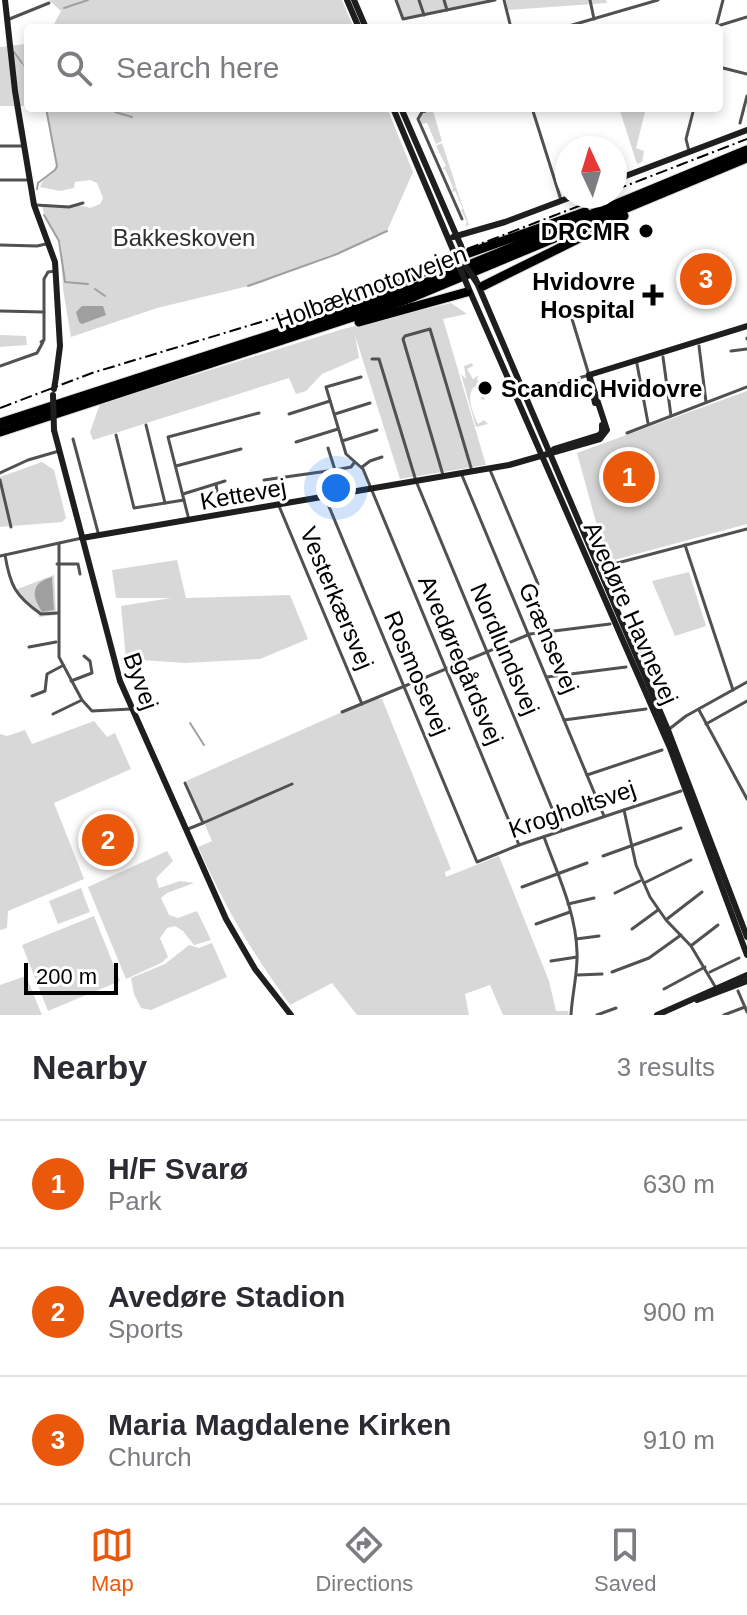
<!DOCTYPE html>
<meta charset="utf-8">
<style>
body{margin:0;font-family:Helvetica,sans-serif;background:#f7f7f7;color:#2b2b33}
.compass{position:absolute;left:555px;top:136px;width:72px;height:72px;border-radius:50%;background:#fff;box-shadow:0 4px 12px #0003;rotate:356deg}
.scale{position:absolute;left:24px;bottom:20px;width:94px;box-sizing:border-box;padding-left:8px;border:4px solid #000;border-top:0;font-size:22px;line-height:28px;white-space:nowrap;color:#000;-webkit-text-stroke:6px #fff;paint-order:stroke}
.you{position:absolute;left:336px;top:488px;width:28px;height:28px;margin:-20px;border:6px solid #fff;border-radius:50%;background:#1a73e8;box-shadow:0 0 0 12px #1a73e833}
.badge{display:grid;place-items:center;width:52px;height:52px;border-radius:50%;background:#ea580c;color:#fff;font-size:26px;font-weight:700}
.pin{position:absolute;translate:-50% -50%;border:4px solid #fff;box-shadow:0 2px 8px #0006}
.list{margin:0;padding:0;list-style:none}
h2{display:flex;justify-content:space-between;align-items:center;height:104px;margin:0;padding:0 32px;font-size:34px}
h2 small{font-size:26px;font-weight:400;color:#7c7c81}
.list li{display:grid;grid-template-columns:52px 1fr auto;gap:24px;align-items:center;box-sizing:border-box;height:128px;padding:0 32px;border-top:2px solid #e1e1e2}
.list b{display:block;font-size:30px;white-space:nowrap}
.list p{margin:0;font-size:26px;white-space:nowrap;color:#7c7c81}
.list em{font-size:26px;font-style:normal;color:#7c7c81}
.icon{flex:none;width:44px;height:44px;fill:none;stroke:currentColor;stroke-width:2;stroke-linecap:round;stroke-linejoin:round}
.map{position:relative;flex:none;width:747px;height:1015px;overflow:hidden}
.search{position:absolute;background:#fff;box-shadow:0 4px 12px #0003;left:24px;right:24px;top:24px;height:88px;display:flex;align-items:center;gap:20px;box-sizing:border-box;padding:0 28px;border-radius:8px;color:#7c7c81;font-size:30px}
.sheet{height:488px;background:#fff}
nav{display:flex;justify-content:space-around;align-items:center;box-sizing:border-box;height:112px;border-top:2px solid #e1e1e2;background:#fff;font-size:22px;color:#7c7c81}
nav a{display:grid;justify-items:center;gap:4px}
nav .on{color:#ea580c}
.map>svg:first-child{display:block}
.green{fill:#d8d8d8}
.water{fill:#9f9f9f}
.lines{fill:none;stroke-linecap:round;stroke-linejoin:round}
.stream{stroke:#9f9f9f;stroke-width:2}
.highway-casing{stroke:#dbdbdb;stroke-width:11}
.street{stroke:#515151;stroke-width:3}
.secondary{stroke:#1e1e1e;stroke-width:6}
.highway{stroke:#000;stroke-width:9}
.rail{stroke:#000;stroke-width:2;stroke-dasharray:12 4 2 4;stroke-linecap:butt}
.secondary-bridge{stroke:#1e1e1e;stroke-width:6}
.poi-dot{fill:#000;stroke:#fff;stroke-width:3}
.labels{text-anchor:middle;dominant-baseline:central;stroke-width:6;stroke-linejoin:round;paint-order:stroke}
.poi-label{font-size:24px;font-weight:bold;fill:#000;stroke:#fff;text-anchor:end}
.park-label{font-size:24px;fill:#2f2f2f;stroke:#fff}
.street-label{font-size:24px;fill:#000;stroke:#fff}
</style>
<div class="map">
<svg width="747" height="1015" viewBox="0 0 747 1015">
<rect width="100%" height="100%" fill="#fff"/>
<g class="green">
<polygon points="49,0 342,0 354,28 52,28 61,11"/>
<polygon points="397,0 492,0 403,18"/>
<polygon points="506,0 606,0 607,3 508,10"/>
<polygon points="25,44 28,45 28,106 17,106 20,145 14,106 0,106 0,47"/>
<path d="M46,108H387L413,172L387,231L337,254L330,255L261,283L157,308L71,337L63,289L61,243L45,218L42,206C55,207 81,204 90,208L100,204L103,198L97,183L90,180L75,182L74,188L60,191L40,187C43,177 54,175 57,166Z"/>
<polygon points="619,108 646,108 636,148 644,151 642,162 637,164"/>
<polygon points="433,111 442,141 436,144 427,123 422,124 420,119 422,114"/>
<polygon points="442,143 456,186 454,187 456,187 469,225 465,226 467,222 461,210 463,209 455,191 452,192 453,187 445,169 442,169 446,166 436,146"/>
<polygon points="451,303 467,314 443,319 486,465 400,479 355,335 359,358 322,374 306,391 296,394 289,378 93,440 90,432 100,404 343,329"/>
<polygon points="0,335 26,336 27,345 0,347"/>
<path d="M472,363L473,366L467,369L473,379L479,375L477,379L485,399L482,400L478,387H474C466,396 472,411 478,424L484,420L488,424L476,427L461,374L466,379L464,366Z"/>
<polygon points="747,391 747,524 607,562 577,453"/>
<polygon points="42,462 54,470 66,518 62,522 0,527 0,477"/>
<polygon points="177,560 186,598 290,595 308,639 260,659 185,663 126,659 121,606 171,598 116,598 112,570"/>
<polygon points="689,572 706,626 675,636 652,581"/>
<polygon points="54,575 56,615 39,617 36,609 15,590"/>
<path d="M378,696L379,699H382L451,869L445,872L446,877L499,856L549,981L556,1011H568L569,1015H503L490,985L465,994L469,1015H357L332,983L290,1005C251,951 225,907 198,847L212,841L186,781Z"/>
<polygon points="94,721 107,737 115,733 131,769 54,803 84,879 8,911 7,928 0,930 0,734 7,736 25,730 32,744"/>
<polygon points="167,851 173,861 156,878 159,888 180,881 194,883 167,893 161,898 169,915 178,918 197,911 211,940 194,945 183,931 175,926 167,928 160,938 168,957 161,963 126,979 88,887"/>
<polygon points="81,888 90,912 58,924 49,901"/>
<polygon points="94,916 120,981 48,1011 22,945"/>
<polygon points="212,943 227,977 151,1010 141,1008 134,994 131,978 165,964 189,945 199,948"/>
<polygon points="26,976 42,1015 0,1015 0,985"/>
</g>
<g class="water">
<polygon points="82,306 103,306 106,315 82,324 79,322 76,312"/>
<path d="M52,577L54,610L42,612C31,595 31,583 52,577Z"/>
</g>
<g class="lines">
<g class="stream">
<polyline points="64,8 88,0"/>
<polyline points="14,52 22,63"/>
<polyline points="24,65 28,65"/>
<polyline points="111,108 113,109"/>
<polyline points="115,112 132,117"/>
<polyline points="37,189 38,183 55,170 57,166 46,108"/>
<polyline points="44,215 59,241 65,282 88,284"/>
<polyline points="248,286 337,254 387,231"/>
<polyline points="95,289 105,296"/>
<polyline points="190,723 204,745"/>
</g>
<g class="highway-casing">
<g id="highway">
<polyline points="469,253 585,212"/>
<polyline points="483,286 624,216"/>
<polyline points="360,301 453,259"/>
<polyline points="359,322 467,292"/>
<polyline points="0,423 406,291 747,150"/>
<polyline points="0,432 408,299 747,158"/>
</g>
</g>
<g class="street">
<polyline points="396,0 403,19 495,0"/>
<polyline points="419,0 424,15"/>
<polyline points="444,0 447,10"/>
<polyline points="504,0 511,28"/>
<polyline points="590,0 594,19"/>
<polyline points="7,20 49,3"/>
<polyline points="716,27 723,0"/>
<polyline points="562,28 658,0"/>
<polyline points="711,28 747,17"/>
<polyline points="719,67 747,74"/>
<polyline points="436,108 422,112 418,119 462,219"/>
<polyline points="532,108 561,200"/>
<polyline points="740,123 747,96"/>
<polyline points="0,146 24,146"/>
<polyline points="689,151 686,139 694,108"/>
<polyline points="0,180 28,180"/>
<polyline points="36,205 69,207 83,203"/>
<polyline points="0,245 37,246 46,244"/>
<polyline points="0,311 44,312"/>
<polyline points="747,338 747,339"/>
<polyline points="41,342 44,340 44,279 48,272 56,271"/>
<polyline points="699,346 706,402"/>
<polyline points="731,351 747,349"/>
<polyline points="663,357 671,416"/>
<polyline points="372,359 379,359 416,481 561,830"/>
<polyline points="637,364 648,423"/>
<polyline points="0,366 37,353 43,342"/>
<polyline points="361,377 326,387 346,454 363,469 519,845"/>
<polyline points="535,391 589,375 569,309"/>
<polyline points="289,414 330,401"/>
<polyline points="335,414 370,403"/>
<polyline points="146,425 165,503"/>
<polyline points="627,433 747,387"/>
<polyline points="116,435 134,508 184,500"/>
<polyline points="73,439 99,536"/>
<polyline points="342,441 377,430"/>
<polyline points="296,442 338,429"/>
<polyline points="328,448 335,470"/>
<polyline points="176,466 241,449"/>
<polyline points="362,467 370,461 382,457"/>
<polyline points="490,470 538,584"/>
<polyline points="0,473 28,460 59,451"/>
<polyline points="461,473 604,816"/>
<polyline points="443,475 403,339 405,336 430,329 472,471"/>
<polyline points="0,480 11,527"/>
<polyline points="264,480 335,470 351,467 354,463"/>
<polyline points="216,484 218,499"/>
<polyline points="183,494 225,481"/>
<polyline points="325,497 477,862 519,845 681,791"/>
<polyline points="279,506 362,704"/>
<polyline points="189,520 168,437 259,413"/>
<polyline points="59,544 59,657 82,700 92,711 131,709"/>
<polyline points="685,545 733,690"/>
<path d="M5,555C10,585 15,596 41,614L58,613"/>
<polyline points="0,556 82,538"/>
<polyline points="57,564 78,564 80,574"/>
<polyline points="606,566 747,529"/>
<polyline points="29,647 56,642"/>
<polyline points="547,677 626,667"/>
<polyline points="71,681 92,673 90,661 84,656"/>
<polyline points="32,696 45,691 47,674 62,666"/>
<polyline points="699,710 747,799"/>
<polyline points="342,712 530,634 610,624"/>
<polyline points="53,714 82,700"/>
<polyline points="564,720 646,709"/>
<polyline points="706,724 747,701"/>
<polyline points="668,730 686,716 747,682"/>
<polyline points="587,775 662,750"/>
<polyline points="185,783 203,823 188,829"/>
<polyline points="624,810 636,865 650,897 666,920 691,946 716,988"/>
<polyline points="203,823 292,784"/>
<path d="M544,837C557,873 576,912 577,952C578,973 572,994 571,1015"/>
<polyline points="603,856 681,828"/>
<polyline points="644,883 691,860"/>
<polyline points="522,887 587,863"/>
<polyline points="615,893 640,881"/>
<polyline points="568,904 594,898"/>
<polyline points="667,919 702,892"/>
<polyline points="536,924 570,912"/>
<polyline points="632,929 658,910"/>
<polyline points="576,939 599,936"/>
<polyline points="692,945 718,925"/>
<polyline points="551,961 577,957"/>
<polyline points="612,972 649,958 681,935"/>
<polyline points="710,972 739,958"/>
<polyline points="578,975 602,974"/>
<polyline points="664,989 705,967"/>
<polyline points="738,991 747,1012"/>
<polyline points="597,1015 616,1008"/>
<polyline points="724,1015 745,1007"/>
</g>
<g class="secondary">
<polyline points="5,0 15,91 34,205 55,262 60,346 56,377"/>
<polyline points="347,0 359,28"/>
<polyline points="354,0 366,28"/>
<polyline points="393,108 453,250"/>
<polyline points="401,108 461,246"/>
<polyline points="615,180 747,130"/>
<polyline points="453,237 505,222 574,196"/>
<polyline points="475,278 668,730 747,937"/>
<polyline points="468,287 670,748 747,955"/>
<polyline points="589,375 747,326"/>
<polyline points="589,375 595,403"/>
<polyline points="54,430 120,681 226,919 255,969 291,1015"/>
<polyline points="550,453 554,449 599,435 602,432 602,425"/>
<polyline points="82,538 509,465 600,439 607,430 589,375"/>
<polyline points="697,1000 747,981"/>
<polyline points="657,1015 747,975"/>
</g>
<use href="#highway" class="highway"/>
<g class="rail">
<polyline points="615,190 747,139"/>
<polyline points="467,249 605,196"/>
<polyline points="0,408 92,373 347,296 450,255"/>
</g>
<g class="secondary-bridge">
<polyline points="461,246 463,252"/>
<polyline points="453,250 455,256"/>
<polyline points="461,259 477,283"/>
<polyline points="457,261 468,287"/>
<polyline points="54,389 56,377"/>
<polyline points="53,395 54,430"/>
</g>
</g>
<g class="poi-dot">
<circle cx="646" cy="231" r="8"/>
<path d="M649 283h8v8h8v8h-8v8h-8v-8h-8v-8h8z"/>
<circle cx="485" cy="388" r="8"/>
</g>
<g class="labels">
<g class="poi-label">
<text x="630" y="231">DRCMR</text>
<text x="635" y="281">Hvidovre<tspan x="635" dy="28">Hospital</tspan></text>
<text x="501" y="388" text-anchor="start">Scandic Hvidovre</text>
</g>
<g class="park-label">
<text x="184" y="237">Bakkeskoven</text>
</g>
<g class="street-label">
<text transform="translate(371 287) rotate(-20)">Holbækmotorvejen</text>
<text transform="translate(243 494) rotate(-10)">Kettevej</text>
<text transform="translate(337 598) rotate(67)">Vesterkærsvej</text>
<text transform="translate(631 613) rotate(66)">Avedøre Havnevej</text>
<text transform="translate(549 638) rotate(67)">Grænsevej</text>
<text transform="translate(505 649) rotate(67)">Nordlundsvej</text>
<text transform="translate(461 660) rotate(67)">Avedøregårdsvej</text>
<text transform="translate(417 673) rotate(67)">Rosmosevej</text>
<text transform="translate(141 681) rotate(70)">Byvej</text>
<text transform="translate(572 809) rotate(-19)">Krogholtsvej</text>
</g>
</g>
</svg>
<svg class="compass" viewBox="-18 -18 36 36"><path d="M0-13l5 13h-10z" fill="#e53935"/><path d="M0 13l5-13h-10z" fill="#7c7c81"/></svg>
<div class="scale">200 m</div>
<div class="you"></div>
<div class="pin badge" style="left:629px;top:477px">1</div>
<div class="pin badge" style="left:108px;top:840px">2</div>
<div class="pin badge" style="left:706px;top:279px">3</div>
<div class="search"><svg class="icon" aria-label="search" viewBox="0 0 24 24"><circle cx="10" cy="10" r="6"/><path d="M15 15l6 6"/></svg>Search here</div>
</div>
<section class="sheet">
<h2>Nearby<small>3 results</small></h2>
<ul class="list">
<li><span class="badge">1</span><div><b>H/F Svarø</b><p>Park</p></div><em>630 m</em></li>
<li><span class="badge">2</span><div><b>Avedøre Stadion</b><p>Sports</p></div><em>900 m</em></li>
<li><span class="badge">3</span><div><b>Maria Magdalene Kirken</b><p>Church</p></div><em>910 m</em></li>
</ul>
</section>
<nav>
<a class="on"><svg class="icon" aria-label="map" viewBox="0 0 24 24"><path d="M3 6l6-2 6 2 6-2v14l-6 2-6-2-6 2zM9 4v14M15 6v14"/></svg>Map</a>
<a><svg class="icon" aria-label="directions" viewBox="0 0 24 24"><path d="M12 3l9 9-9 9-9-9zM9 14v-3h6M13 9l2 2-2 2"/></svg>Directions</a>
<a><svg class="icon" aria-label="saved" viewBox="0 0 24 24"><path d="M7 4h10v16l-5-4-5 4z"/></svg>Saved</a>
</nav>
